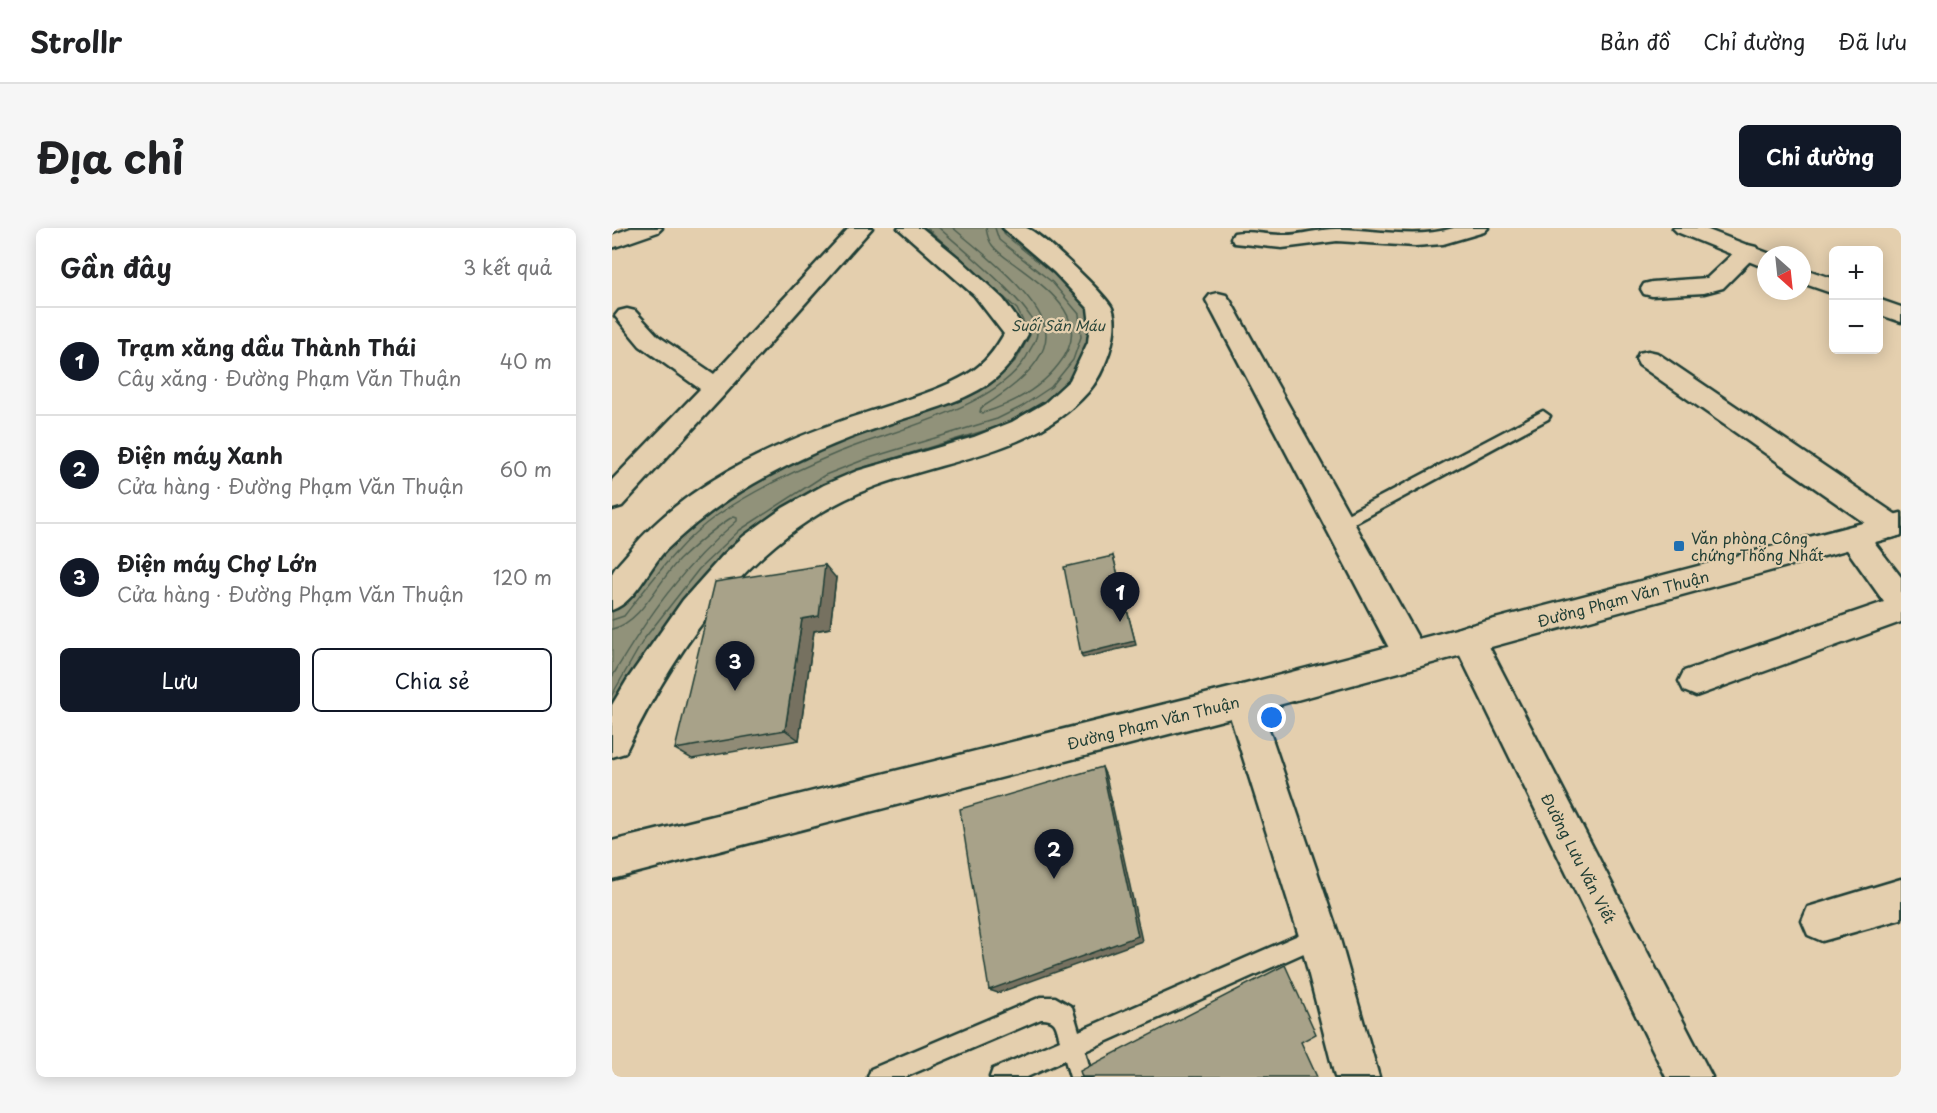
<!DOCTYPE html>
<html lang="vi">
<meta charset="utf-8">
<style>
body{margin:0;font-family:"Playpen Sans",sans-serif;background:#f6f6f6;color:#202124}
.controls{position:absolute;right:18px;top:18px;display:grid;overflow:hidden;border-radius:9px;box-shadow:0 3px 15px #0003}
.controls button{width:54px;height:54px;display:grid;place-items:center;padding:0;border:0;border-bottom:2px solid #e0e0e0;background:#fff;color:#202124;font:30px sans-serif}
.compass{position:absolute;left:1145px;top:18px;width:54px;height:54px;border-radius:50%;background:#fff;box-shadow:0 3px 15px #0003;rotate:153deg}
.you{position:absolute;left:660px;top:490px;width:21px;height:21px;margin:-15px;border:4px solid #fff;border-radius:50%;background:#1a73e8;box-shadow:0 0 0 9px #1a73e833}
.badge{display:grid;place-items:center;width:39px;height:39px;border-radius:50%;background:#111827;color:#fff;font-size:20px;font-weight:700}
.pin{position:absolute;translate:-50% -50px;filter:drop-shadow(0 2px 3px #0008)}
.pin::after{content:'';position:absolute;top:32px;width:21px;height:18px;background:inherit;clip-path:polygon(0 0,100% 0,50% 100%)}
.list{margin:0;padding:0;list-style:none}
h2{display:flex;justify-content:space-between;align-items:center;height:78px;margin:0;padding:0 24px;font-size:26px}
h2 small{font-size:20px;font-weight:400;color:#757577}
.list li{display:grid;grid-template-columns:39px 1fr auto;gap:18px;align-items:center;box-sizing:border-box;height:108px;padding:0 24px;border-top:2px solid #e0e0e0}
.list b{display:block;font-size:22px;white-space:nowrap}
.list p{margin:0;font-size:20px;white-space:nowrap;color:#757577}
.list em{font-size:20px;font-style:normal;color:#757577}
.actions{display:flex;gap:12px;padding:18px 24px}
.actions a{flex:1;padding:14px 0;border:2px solid #111827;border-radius:9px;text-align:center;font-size:21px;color:#111827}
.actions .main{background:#111827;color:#fff}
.map{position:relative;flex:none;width:1289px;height:849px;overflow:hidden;border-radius:9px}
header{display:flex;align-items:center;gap:36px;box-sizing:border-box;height:84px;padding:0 30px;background:#fff;border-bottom:2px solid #e0e0e0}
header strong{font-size:28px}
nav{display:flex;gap:33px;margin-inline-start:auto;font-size:21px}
.intro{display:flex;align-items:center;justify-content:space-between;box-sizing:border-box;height:144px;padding:0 36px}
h1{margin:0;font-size:42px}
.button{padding:15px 27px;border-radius:9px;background:#111827;color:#fff;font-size:21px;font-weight:700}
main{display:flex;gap:36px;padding:0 36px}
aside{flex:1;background:#fff;border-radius:9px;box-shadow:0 3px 15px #0003}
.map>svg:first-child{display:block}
.water{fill:#91927a;stroke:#63705e;stroke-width:1.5}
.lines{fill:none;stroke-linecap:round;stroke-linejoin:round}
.shore{stroke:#4d5f50;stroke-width:1.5}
.service-casing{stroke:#1f3d34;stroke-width:5}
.minor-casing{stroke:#1f3d34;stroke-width:5}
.tertiary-casing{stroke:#1f3d34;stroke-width:5}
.primary-casing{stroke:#1f3d34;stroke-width:5}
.service{fill:#e4cfae;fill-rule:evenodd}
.minor{fill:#e4cfae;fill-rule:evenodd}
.tertiary{fill:#e4cfae;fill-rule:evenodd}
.primary{fill:#e4cfae;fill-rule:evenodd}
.wall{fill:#908b76;stroke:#1f3d34;stroke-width:1.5}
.shaded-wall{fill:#767160;stroke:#1f3d34;stroke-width:1.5}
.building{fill:#a8a289;stroke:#1f3d34;stroke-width:1.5}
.poi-dot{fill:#1f6fb2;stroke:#e4cfae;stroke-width:2}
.labels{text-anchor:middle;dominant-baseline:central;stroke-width:4.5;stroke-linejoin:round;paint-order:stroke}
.far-water-label{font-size:14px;font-style:italic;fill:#2a463b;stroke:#e4cfae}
.poi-label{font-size:15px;fill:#1f3d34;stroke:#e4cfae;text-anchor:start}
.street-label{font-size:15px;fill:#1f3d34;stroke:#e4cfae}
</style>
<header>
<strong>Strollr</strong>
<nav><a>Bản đồ</a><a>Chỉ đường</a><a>Đã lưu</a></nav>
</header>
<div class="intro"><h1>Địa chỉ</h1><a class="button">Chỉ đường</a></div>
<main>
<aside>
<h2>Gần đây<small>3 kết quả</small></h2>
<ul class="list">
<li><span class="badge">1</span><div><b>Trạm xăng dầu Thành Thái</b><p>Cây xăng · Đường Phạm Văn Thuận</p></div><em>40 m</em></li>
<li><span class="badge">2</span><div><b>Điện máy Xanh</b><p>Cửa hàng · Đường Phạm Văn Thuận</p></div><em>60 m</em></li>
<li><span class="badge">3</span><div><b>Điện máy Chợ Lớn</b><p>Cửa hàng · Đường Phạm Văn Thuận</p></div><em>120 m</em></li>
</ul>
<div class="actions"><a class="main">Lưu</a><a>Chia sẻ</a></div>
</aside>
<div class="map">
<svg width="1289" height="849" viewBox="0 0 1289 849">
<rect width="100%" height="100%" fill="#e4cfae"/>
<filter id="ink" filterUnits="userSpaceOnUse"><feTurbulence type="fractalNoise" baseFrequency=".0167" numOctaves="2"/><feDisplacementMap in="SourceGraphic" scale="12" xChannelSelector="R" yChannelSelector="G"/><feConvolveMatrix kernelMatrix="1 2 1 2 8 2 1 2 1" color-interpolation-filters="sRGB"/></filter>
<g filter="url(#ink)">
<polygon class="water" points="306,0 394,0 449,45 480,81 474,138 416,191 136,313 0,493 0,381 50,317 94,279 189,225 352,165 412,106"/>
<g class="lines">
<g class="shore">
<polyline points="315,0 405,81 418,107 405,131 398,138"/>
<path d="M341,0C366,21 433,72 434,106C435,137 392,166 369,180L368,184L371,185C400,176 428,161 447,136C483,91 434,60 401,35C394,30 385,24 380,17C376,12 375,6 374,0"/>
<polyline points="391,2 393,7 444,48"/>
<polyline points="253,239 381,200"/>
<path d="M0,392L12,388C40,353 67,314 104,288C142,262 184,242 225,225C279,202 393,179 418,122C421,117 425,111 425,105C425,80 347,18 327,0"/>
<path d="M0,401C29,395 47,352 67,332C84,316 102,300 122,288L125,289V293C72,336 34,391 0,449"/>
<polyline points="0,467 32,411 87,341 128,302 213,247 254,231 385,191 409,179 439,159 461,132 469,109 467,86 440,54 387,12 383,0"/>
</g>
<g class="service-casing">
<g id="service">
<polygon points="931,183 938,188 936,191 732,301 722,301 720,297 722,293"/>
<path d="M707,698L714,701L717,708L714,715L473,823L480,849H458L453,832L415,849H378L381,841L448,812C444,798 445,791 429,791L293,849H256L259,841L429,769H443L460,779L467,803Z"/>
</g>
</g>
<g class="minor-casing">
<g id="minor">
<polygon points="19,0 50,0 46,4 0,20 0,7"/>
<polygon points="237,0 260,0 113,166 10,278 0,281 0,252 88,161 28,118 3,88 7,83 15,81 23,83 46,108 102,146"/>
<path d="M286,0H310L349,32L391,71L416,106C407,122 399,138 384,150C356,174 305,185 271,198C226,213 182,233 141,256C110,274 80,297 54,322C36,340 25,373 0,382C0,372 0,355 0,346C3,338 13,330 17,324C69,259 155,219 232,192C268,179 339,162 367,138C378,129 385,118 392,106L362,67Z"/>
<path d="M391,0C398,0 408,0 414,0C427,3 494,67 500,80C509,103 492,146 476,164C422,225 336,231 264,258C143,303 67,413 13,525L0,529V477L15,452L71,372L112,326L132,308L171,280L212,257L245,243L362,209L400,194L433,175L458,152L476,114L478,97L476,80L442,44Z"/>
<path d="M842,0H876L872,4L831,16L803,18L725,13L670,20L622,15L619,10L622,5C637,2 653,7 668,7C688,8 708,0 728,1C766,2 805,11 842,0Z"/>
<polygon points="1136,17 1144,19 1147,24 1111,60 1092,65 1040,68 1032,66 1029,61 1032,56 1040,54 1095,50 1128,19"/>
<polygon points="606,65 614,67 618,72 810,417 815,427 810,437 798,441 786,437 594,72 598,67"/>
<polygon points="1036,123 1045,125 1289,290 1289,307 1280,310 1270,307 1027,137 1024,131 1027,125"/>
<polygon points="1241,298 1252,301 1289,349 1289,394 1084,468 1072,463 1067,453 1072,443 1272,374 1226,309 1230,301"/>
<polygon points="630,457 642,461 647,472 727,708 767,849 723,849 687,708 613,472 618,461"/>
<polygon points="1289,651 1289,691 1210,713 1196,707 1190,693 1196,679"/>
</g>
</g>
<g class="tertiary-casing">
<g id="tertiary">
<polygon points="1061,0 1091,0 1161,27 1154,27 1154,39 1146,37 1065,4"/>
<polygon points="1190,40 1222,51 1222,66 1190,55"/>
<polygon points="1266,71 1289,79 1289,94 1266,86"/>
<polygon points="856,397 868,401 1100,849 1054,849 840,411 844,401"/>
</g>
</g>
<g class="primary-casing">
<polygon id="primary" points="1289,285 1289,307 630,487 0,651 0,613 630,457"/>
</g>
<use href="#service" class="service"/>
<use href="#minor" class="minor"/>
<use href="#tertiary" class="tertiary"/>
<use href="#primary" class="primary"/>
</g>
<polygon class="wall" points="224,350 218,400 202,403 187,512 80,531 63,521"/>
<g class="shaded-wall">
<polygon points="501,328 524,417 471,430 469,426"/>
<polygon points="213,337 224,350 218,400 202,403 187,512 173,502 190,391"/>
<polygon points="490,539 494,548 530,713 386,765 377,762"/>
</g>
<g class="building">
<polygon points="501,328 523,413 469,426 452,339"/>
<polygon points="213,337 207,388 190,391 173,502 63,521 103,354"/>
<polygon points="490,539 526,708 377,762 348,581"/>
<polygon points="673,737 704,806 689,814 705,849 470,849 468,843"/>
</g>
</g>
<rect class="poi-dot" x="1061" y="312" width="12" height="12" rx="3"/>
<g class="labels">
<g class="far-water-label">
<text x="446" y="97">Suối Săn Máu</text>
</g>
<g class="poi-label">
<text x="1079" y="309">Văn phòng Công<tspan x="1079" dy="17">chứng Thống Nhất</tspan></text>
</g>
<g class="street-label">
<text transform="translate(1011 370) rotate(-15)">Đường Phạm Văn Thuận</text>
<text transform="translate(541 494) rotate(-14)">Đường Phạm Văn Thuận</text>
<text transform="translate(967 630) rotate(63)">Đường Lưu Văn Viết</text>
</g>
</g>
</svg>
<div class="controls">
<button>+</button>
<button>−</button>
</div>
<svg class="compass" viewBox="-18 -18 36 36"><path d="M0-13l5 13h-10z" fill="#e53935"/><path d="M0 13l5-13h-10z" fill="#757577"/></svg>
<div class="you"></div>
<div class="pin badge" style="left:508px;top:394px">1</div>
<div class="pin badge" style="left:442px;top:651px">2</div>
<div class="pin badge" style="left:123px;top:463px">3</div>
</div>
</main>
